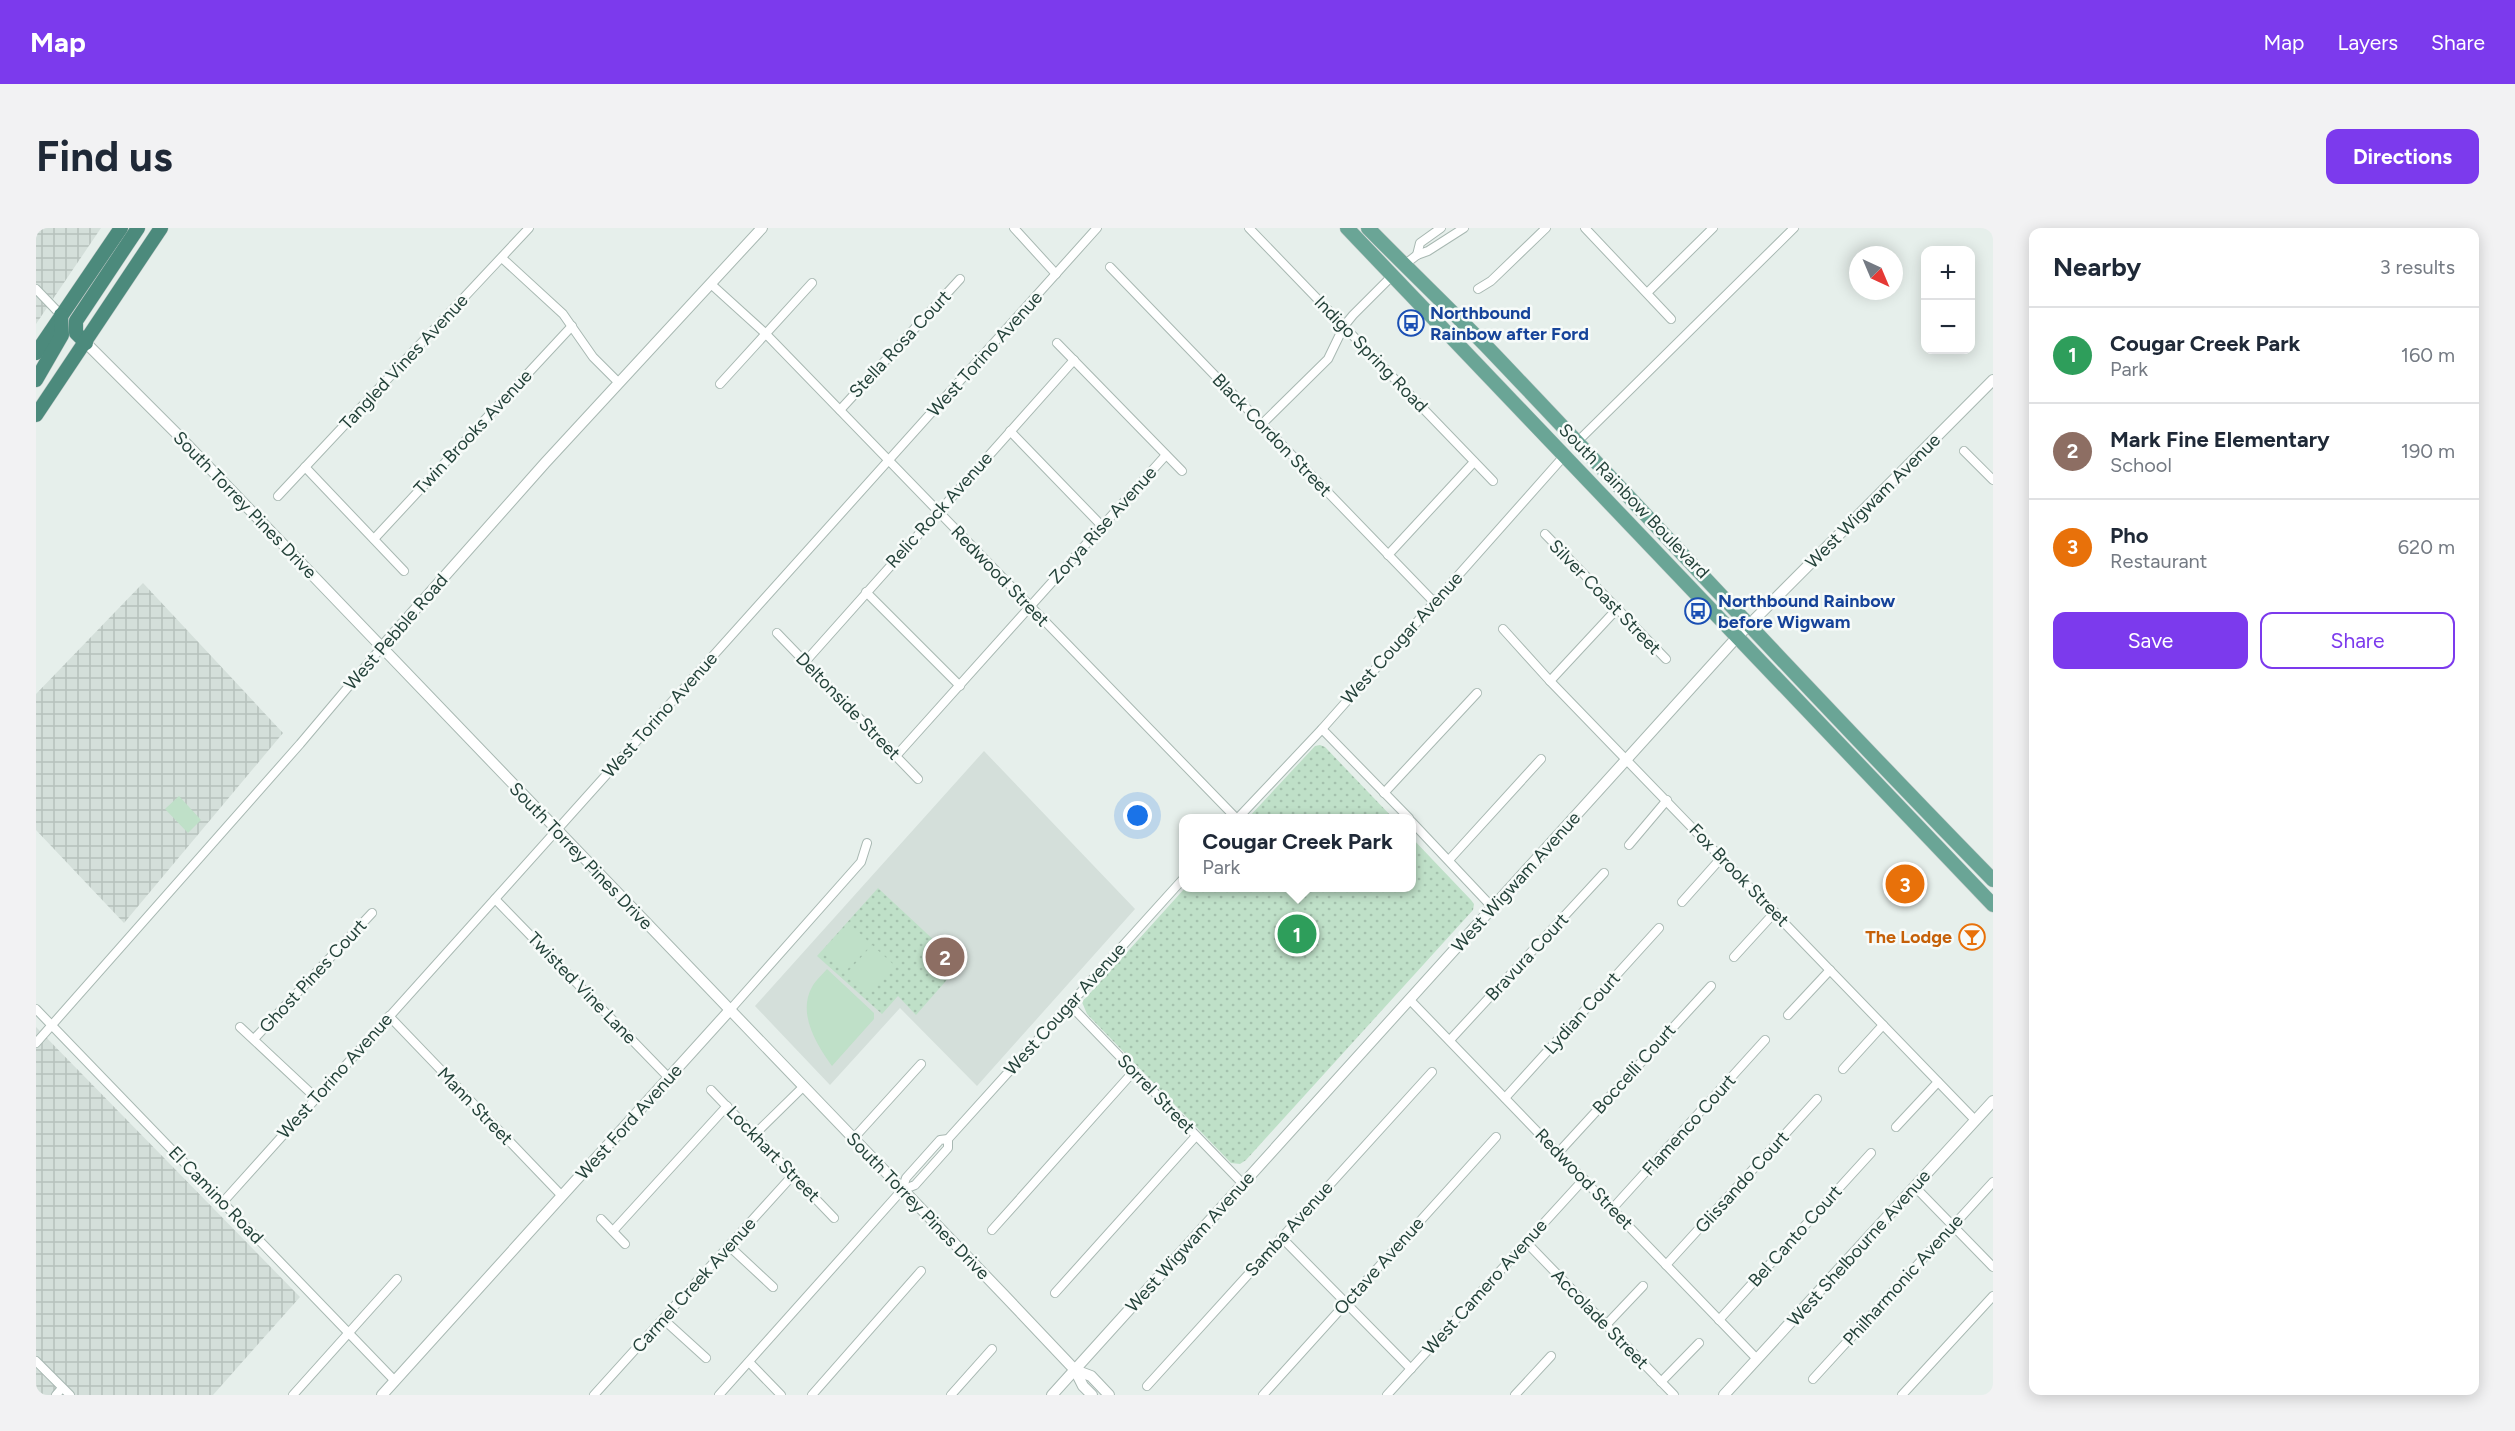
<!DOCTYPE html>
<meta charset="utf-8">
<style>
body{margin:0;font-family:Figtree,sans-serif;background:#f2f2f3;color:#1f2937}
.controls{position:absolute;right:18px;top:18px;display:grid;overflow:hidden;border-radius:12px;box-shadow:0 3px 15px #0003}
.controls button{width:54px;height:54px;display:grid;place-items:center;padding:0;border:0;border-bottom:2px solid #e0e1e3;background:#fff;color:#1f2937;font:30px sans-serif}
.compass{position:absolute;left:1813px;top:18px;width:54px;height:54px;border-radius:50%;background:#fff;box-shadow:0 3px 15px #0003;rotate:136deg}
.you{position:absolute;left:1102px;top:588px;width:21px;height:21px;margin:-15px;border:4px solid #fff;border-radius:50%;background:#1a73e8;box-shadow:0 0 0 9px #1a73e833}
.badge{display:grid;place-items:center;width:39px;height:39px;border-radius:50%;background:#7c3aed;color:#fff;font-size:20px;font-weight:700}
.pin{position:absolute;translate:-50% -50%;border:3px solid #fff;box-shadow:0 2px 6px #0006}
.popup{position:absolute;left:1143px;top:586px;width:237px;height:78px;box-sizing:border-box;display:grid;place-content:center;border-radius:12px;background:#fff;filter:drop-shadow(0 2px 4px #0005);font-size:20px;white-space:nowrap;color:#747a83}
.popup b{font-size:22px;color:#1f2937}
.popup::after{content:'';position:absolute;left:50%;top:100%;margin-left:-12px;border:12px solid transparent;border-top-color:#fff}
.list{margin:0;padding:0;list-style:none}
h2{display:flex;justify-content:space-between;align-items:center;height:78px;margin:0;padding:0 24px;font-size:26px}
h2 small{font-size:20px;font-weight:400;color:#747a83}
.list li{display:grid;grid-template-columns:39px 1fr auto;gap:18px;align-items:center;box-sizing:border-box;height:96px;padding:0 24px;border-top:2px solid #e0e1e3}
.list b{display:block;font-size:22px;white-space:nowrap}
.list p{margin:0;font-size:20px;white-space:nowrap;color:#747a83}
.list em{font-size:20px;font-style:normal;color:#747a83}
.actions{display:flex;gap:12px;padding:18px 24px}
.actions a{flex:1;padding:14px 0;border:2px solid #7c3aed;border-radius:12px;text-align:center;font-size:21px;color:#7c3aed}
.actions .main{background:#7c3aed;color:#fff}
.map{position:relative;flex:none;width:1957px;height:1167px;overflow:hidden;border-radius:12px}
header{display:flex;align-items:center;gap:36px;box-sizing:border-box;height:84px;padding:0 30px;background:#7c3aed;color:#fff}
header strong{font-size:28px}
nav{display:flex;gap:33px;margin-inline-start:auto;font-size:21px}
.intro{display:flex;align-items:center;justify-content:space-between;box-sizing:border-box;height:144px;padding:0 36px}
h1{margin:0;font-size:42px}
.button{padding:15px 27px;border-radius:12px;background:#7c3aed;color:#fff;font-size:21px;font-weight:700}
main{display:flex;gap:36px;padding:0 36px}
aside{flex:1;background:#fff;border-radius:12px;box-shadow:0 3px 15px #0003}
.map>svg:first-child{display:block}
.built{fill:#d4dfda}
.industrial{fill:url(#industrial-grid)}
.park{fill:url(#park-dots)}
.pitch{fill:#bfe0c8}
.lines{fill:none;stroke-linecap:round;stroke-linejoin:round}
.minor-casing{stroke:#a8b8b2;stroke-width:10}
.tertiary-casing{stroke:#a8b8b2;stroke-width:12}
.primary-casing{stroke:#c2cac8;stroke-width:15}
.trunk-casing{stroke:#c2cac8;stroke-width:15}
.minor{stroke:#fff;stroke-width:8}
.tertiary{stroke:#fff;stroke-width:10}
.primary{stroke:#6aa596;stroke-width:14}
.trunk{stroke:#4c8a7c;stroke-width:14}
.labels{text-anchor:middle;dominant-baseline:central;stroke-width:5;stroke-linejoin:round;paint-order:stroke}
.transit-label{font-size:18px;font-weight:bold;fill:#164399;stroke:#f7fbf9;text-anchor:start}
.street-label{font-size:18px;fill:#24423a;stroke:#f7fbf9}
.food-label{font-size:18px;font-weight:bold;fill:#c56008;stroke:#f7fbf9;text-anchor:end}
</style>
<header>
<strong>Map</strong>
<nav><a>Map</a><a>Layers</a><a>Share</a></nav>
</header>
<div class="intro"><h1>Find us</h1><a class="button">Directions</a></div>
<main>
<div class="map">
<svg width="1957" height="1167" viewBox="0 0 1957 1167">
<defs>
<pattern id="industrial-grid" width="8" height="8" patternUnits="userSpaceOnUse" patternTransform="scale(1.5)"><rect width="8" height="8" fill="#d4dfda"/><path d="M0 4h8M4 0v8" fill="none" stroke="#b6c1bc"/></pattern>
<pattern id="park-dots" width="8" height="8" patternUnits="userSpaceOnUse" patternTransform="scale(1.5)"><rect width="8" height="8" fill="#bfe0c8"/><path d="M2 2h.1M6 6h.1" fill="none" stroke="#a4c1ad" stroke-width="1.8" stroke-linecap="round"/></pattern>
</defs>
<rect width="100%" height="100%" fill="#e6efeb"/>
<polygon class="built" points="948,523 1099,681 941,858 864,780 794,857 719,778"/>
<g class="industrial">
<polygon points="0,0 65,0 0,96"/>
<polygon points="107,355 247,505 88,695 0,602 0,466"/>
<polygon points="0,799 264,1069 177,1167 0,1167"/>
</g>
<g class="park">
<polygon points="1284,517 1289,519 1357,590 1212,590 1279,518"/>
<polygon points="1375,609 1435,672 1438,676 1437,682 1210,932 1204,936 1195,935 1051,786 1046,774 1149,660 1375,660"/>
<polygon points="842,660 917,730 913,735 916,746 880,787 862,768 846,786 781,728"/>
</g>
<g class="pitch">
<polygon points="143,568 165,592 152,605 129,581"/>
<polygon points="815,697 835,716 822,730 802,711"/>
<polygon points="801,713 821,731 808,745 788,726"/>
<polygon points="836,717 857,736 831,764 810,746"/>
<path d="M791,741L838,785V791L796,838C781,817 761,786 776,759C779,753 786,747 791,741Z"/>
</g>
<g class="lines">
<g class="minor-casing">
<g id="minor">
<polyline points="978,0 1020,46"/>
<polyline points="1213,0 1457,253"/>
<polyline points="1549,0 1635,91"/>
<polyline points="1381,27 1384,15 1405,0"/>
<polyline points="466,30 527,86 557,129 583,155"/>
<polyline points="1368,37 1381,27 1392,23 1428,0"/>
<polyline points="1074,39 1398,374"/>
<polyline points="676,57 729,105 1200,590"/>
<polyline points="0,61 25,87"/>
<polyline points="1442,61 1455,53 1510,0"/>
<polyline points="1611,65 1677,0"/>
<polyline points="1021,115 1146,243"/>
<polyline points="684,156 776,55"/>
<polyline points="804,182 924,51"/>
<polyline points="1226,196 1292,131 1308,98 1317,87 1356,48"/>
<polyline points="974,203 1066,298"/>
<polyline points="1540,215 1758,0"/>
<polyline points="1928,223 1957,252"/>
<polyline points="269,239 368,343"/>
<polyline points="242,268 493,0"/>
<polyline points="1509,306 1630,431"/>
<polyline points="338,311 536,98"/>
<polyline points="1352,327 1438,234"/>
<polyline points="830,364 924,458"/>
<polyline points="1467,401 1514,453 1939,892"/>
<polyline points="741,405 882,551"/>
<polyline points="769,434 1038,132"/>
<polyline points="1514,453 1580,382"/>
<polyline points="1286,501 1373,590"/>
<polyline points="860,528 1130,227"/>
<polyline points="1348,565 1441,465"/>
<polyline points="1202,590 1286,501 1529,227"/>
<polyline points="1375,593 1457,680"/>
<polyline points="1593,617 1631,572"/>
<polyline points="1413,632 1505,531"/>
<polyline points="459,671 633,850"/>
<polyline points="1646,674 1686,629"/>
<polyline points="1698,729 1739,684"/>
<polyline points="1374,772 1721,1131"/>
<polyline points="1033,776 1207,956"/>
<polyline points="0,781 359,1153"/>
<polyline points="693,783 825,634 831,615"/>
<polyline points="1752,787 1794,742"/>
<polyline points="353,788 526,968"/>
<polyline points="204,799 280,870"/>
<polyline points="218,811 336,685"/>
<polyline points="1414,812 1568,645"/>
<polyline points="0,815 264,516 345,420"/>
<polyline points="1807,841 1847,797"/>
<polyline points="675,862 798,990"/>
<polyline points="1469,870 1623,700"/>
<polyline points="1860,899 1902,854"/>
<polyline points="719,906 767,859"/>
<polyline points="817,911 885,836"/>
<polyline points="1522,925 1675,758"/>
<polyline points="1879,959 1957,1039"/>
<polyline points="866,962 879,957 912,920 912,911"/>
<polyline points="187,974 1061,0"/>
<polyline points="1576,981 1729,812"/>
<polyline points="565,991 589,1016"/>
<polyline points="956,1002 1098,843"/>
<polyline points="577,1003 691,878"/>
<polyline points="1245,1009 1375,1141"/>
<polyline points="1490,1014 1638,1167"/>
<polyline points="693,1018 737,1059"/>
<polyline points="1630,1037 1781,871"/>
<polyline points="1019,1065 1160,908"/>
<polyline points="627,1091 670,1130"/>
<polyline points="1683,1092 1835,925"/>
<polyline points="1570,1097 1607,1058"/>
<polyline points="0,1133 34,1167"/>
<polyline points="713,1134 745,1167"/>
<polyline points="1777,1151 1957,954"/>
<polyline points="1625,1154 1663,1115"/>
<polyline points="1111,1158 1396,844"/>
<polyline points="20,1167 26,1160"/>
<polyline points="257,1167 361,1051"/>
<polyline points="558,1167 757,947"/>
<polyline points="683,1167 866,962 870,950 904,912 912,911 1147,651"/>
<polyline points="776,1167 885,1043"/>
<polyline points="915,1167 956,1121"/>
<polyline points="1227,1167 1460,909"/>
<polyline points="1351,1167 1548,951"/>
<polyline points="1479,1167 1515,1128"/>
<polyline points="1866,1167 1957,1068"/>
</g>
</g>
<g class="tertiary-casing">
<g id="tertiary">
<polyline points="50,115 141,206 967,1066 1039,1142 1047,1158 1056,1167"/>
<polyline points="345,420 509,235 726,0"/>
<polyline points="1039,1142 1055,1148 1073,1167"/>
<polyline points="346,1167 693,783"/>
<polyline points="1016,1167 1702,408 1957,152"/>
<polyline points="1688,1167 1957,873"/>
</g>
</g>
<g class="primary-casing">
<g id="primary">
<polyline points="1311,0 1957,677"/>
<path d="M1332,0C1372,41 1414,81 1454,122C1622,298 1786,478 1957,652"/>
</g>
</g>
<g class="trunk-casing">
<g id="trunk">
<polyline points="50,115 40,105 40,93 102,0"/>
<polyline points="0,125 85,0"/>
<polyline points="0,152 26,107 25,87"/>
<polyline points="0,187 125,0"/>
</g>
</g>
<use href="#minor" class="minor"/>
<use href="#tertiary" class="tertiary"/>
<use href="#primary" class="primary"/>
<use href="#trunk" class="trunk"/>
</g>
<defs>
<g id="bus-ring" transform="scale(1.35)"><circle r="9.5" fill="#f7fbf9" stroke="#1a4fb4" stroke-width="1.5"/><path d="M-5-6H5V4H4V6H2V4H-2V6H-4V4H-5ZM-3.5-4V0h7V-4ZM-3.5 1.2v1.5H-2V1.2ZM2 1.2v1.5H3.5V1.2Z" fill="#1a4fb4"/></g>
<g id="bar-ring" transform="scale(1.35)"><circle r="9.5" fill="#f7fbf9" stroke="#e8710a" stroke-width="1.5"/><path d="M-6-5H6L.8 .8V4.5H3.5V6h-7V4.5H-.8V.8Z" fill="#e8710a"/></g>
</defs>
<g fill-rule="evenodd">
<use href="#bus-ring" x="1375" y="95"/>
<use href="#bus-ring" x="1662" y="383"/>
<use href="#bar-ring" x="1936" y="709"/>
</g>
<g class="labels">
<g class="transit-label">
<text x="1394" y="85">Northbound<tspan x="1394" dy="21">Rainbow after Ford</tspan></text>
<text x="1682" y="373">Northbound Rainbow<tspan x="1682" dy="21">before Wigwam</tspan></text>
</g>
<g class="street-label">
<text transform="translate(864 116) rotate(-47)">Stella Rosa Court</text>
<text transform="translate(949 126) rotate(-48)">West Torino Avenue</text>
<text transform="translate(1335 126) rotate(46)">Indigo Spring Road</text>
<text transform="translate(368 134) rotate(-47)">Tangled Vines Avenue</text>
<text transform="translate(437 204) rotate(-47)">Twin Brooks Avenue</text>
<text transform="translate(1236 207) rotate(46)">Black Cordon Street</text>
<text transform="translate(1598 273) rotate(46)">South Rainbow Boulevard</text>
<text transform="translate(1837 273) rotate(-45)">West Wigwam Avenue</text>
<text transform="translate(209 277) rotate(46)">South Torrey Pines Drive</text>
<text transform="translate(903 282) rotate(-48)">Relic Rock Avenue</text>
<text transform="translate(1067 297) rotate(-48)">Zorya Rise Avenue</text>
<text transform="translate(964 348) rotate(46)">Redwood Street</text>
<text transform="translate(1569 369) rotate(46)">Silver Coast Street</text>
<text transform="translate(360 404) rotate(-49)">West Pebble Road</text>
<text transform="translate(1366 410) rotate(-48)">West Cougar Avenue</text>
<text transform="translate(812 478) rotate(46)">Deltonside Street</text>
<text transform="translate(624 487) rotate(-48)">West Torino Avenue</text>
<text transform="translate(545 628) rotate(46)">South Torrey Pines Drive</text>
<text transform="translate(1703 647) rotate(46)">Fox Brook Street</text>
<text transform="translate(1480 654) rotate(-48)">West Wigwam Avenue</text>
<text transform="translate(1491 729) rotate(-47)">Bravura Court</text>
<text transform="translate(277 748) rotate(-47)">Ghost Pines Court</text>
<text transform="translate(546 760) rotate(46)">Twisted Vine Lane</text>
<text transform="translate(1029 781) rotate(-48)">West Cougar Avenue</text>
<text transform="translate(1546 785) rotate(-48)">Lydian Court</text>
<text transform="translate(1598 841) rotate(-48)">Boccelli Court</text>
<text transform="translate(299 848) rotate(-48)">West Torino Avenue</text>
<text transform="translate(1120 866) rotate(46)">Sorrel Street</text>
<text transform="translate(439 878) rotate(46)">Mann Street</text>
<text transform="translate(593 894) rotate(-48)">West Ford Avenue</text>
<text transform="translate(1653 897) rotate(-48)">Flamenco Court</text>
<text transform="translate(737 926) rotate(46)">Lockhart Street</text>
<text transform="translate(1548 951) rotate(46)">Redwood Street</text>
<text transform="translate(1706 954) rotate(-48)">Glissando Court</text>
<text transform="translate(180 967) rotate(46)">El Camino Road</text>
<text transform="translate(882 978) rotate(46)">South Torrey Pines Drive</text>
<text transform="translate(1253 1001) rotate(-48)">Samba Avenue</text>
<text transform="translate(1759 1008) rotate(-48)">Bel Canto Court</text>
<text transform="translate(1154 1014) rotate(-48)">West Wigwam Avenue</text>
<text transform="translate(1823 1020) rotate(-48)">West Shelbourne Avenue</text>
<text transform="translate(1343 1038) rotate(-48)">Octave Avenue</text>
<text transform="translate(1867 1052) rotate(-48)">Philharmonic Avenue</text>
<text transform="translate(658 1057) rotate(-48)">Carmel Creek Avenue</text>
<text transform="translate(1449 1059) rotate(-48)">West Camero Avenue</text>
<text transform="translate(1564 1091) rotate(46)">Accolade Street</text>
</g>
<g class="food-label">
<text x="1916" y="709">The Lodge</text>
</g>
</g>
</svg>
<div class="controls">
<button>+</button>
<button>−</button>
</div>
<svg class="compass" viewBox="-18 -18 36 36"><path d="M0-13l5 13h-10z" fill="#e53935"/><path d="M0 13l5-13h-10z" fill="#747a83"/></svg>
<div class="you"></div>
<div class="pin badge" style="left:1261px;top:706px;background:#2e9e5b">1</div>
<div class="popup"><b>Cougar Creek Park</b>Park</div>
<div class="pin badge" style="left:909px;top:729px;background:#8d6e63">2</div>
<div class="pin badge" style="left:1869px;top:656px;background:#e8710a">3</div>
</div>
<aside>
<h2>Nearby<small>3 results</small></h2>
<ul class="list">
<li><span class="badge" style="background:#2e9e5b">1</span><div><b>Cougar Creek Park</b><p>Park</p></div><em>160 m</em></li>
<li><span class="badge" style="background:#8d6e63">2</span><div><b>Mark Fine Elementary</b><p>School</p></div><em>190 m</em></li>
<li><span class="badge" style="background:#e8710a">3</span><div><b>Pho</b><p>Restaurant</p></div><em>620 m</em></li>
</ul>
<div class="actions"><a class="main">Save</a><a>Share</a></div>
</aside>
</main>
